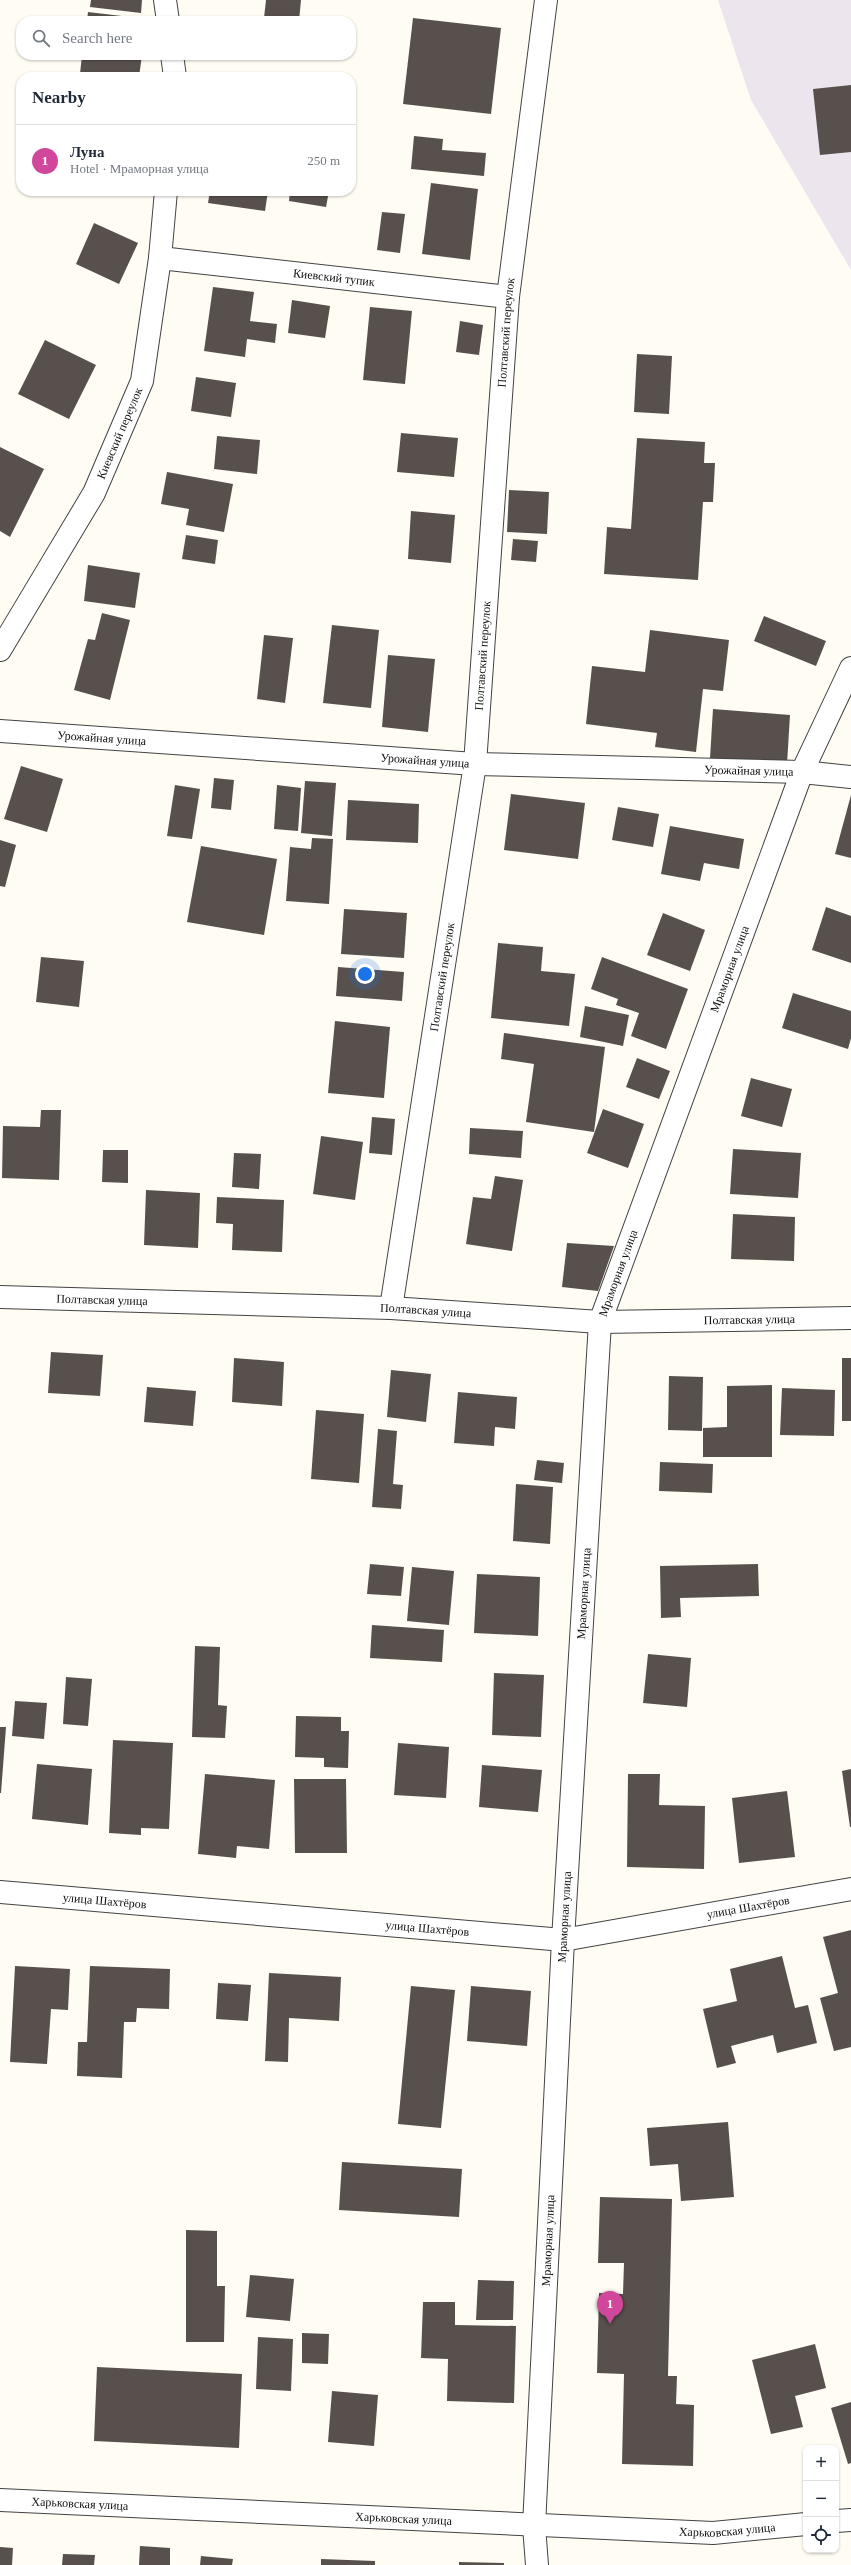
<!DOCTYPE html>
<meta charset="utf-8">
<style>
body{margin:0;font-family:"Times New Roman",serif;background:#f2f2f3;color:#1f2937}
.controls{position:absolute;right:12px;bottom:12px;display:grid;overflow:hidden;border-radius:8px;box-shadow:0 1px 3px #0004}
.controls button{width:36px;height:36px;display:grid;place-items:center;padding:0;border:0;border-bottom:1px solid #e0e1e3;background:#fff;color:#1f2937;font:20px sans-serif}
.you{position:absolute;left:365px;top:974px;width:14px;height:14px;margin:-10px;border:3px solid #fff;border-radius:50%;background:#1a73e8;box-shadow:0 0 0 6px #1a73e833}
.badge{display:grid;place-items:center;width:26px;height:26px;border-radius:50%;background:#bd2a39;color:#fff;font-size:13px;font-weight:700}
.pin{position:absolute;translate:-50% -33px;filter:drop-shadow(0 1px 2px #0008)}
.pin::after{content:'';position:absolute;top:21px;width:14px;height:12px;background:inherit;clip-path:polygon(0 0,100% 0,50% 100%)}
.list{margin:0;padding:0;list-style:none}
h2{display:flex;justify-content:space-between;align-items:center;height:52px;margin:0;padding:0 16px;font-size:17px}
h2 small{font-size:13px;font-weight:400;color:#747a83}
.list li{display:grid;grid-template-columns:26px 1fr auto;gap:12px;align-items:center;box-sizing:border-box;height:72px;padding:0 16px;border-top:1px solid #e0e1e3}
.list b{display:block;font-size:15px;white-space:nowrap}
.list p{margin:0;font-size:13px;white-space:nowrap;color:#747a83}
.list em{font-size:13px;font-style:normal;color:#747a83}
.icon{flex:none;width:22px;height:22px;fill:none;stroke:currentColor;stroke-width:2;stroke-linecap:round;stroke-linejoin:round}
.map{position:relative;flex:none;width:851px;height:2565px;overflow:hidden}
.search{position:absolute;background:#fff;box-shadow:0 1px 3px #0004;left:16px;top:16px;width:340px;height:44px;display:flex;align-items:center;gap:10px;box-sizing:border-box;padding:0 14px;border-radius:16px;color:#747a83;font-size:15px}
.panel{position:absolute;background:#fff;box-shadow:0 1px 3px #0004;left:16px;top:72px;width:340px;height:124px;border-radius:16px}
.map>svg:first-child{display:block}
.industrial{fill:#ece5ee}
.building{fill:#58504c}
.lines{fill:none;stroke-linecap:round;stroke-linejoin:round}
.minor-casing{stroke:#434343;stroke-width:24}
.minor{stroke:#fff;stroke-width:22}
.labels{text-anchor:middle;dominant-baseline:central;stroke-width:4;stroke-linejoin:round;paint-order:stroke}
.street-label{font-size:12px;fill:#101010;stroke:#fff}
</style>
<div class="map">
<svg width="851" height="2565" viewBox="0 0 851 2565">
<rect width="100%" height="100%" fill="#fffcf3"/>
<polygon class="industrial" points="718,0 851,0 851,270 751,100"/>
<g class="building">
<polygon points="91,0 142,0 141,13 90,7"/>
<polygon points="266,0 301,0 299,21 264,18"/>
<polygon points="88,12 147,19 147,21 87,21"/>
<polygon points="413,18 501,28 491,114 403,104"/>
<polygon points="82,55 142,55 139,77 102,77 80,74"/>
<polygon points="851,85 851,152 820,155 813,89"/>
<polygon points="414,136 443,139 442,150 486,153 484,176 411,169"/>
<polygon points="431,183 478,189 470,260 422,254"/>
<polygon points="210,191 268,191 265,211 208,203"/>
<polygon points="290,191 329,191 326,207 289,201"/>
<polygon points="382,212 405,214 400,253 377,250"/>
<polygon points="94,223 138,243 119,284 76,264"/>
<polygon points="213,287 254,292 250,321 277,324 275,343 247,339 245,357 204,351"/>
<polygon points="292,300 330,306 325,338 288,333"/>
<polygon points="370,307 412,311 405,384 363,380"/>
<polygon points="460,321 483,325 479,355 456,352"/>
<polygon points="45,340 96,365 69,419 18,394"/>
<polygon points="637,354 672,356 669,414 634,412"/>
<polygon points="196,377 236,383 231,417 191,411"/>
<polygon points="401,433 458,438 454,477 397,472"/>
<polygon points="217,436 260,440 257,474 214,469"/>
<polygon points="637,438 705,442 704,463 715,463 713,502 703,502 698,580 604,574 607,527 631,529"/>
<polygon points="0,447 44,469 10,537 0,531"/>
<polygon points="167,472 233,484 224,532 186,525 189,509 161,504"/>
<polygon points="509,490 549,492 547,534 507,532"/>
<polygon points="411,511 455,515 451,563 408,559"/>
<polygon points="186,535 218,540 215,564 182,559"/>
<polygon points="513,539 538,541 536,562 511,560"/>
<polygon points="88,565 140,573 135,608 84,601"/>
<polygon points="102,613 130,620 110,700 74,690 88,639 95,640"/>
<polygon points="764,616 826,641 816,666 754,641"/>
<polygon points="332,625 379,630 371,708 323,703"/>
<polygon points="650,630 729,640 723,691 703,689 696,752 655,747 657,733 586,724 592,666 645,672"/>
<polygon points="264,635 293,638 285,703 257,699"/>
<polygon points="388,655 435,659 428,732 382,727"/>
<polygon points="713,709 790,715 787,764 710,758"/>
<polygon points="21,766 63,779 47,832 4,819"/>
<polygon points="214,778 234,780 231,810 211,808"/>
<polygon points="305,781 336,783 332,836 301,833"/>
<polygon points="175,785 200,789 192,839 167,836"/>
<polygon points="277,785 301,788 298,831 274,829"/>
<polygon points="511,794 585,803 578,859 504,850"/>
<polygon points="851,795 851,858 835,854"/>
<polygon points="348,800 419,804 418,843 346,840"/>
<polygon points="618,807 659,814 653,847 612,840"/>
<polygon points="670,826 744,839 739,869 704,863 700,881 661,874"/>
<polygon points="312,838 333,839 329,904 286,901 290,847 311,849"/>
<polygon points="0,840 16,845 5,887 0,886"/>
<polygon points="201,846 277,859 264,935 187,922"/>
<polygon points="826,907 851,916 851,963 812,950"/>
<polygon points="344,909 407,913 404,958 341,954"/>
<polygon points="663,913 705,930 690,971 647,955"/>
<polygon points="498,943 543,947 541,971 575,974 569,1026 491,1018"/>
<polygon points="41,957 84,961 79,1007 36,1002"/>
<polygon points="602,957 688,989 666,1049 631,1036 639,1013 616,1005 618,999 591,989"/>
<polygon points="338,967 404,972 402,1001 336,996"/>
<polygon points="793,993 851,1011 851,1038 848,1049 782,1028"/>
<polygon points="585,1006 629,1015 623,1046 580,1037"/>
<polygon points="335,1021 390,1027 384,1098 328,1093"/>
<polygon points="504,1033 605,1047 594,1132 526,1122 534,1064 501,1059"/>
<polygon points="637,1058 670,1071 659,1099 626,1087"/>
<polygon points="751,1078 792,1089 782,1127 741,1116"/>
<polygon points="603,1109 644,1124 628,1168 587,1153"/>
<polygon points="41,1110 61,1110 59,1180 2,1178 3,1126 40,1127"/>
<polygon points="372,1117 395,1119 392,1155 369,1153"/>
<polygon points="470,1128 523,1131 521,1158 469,1154"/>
<polygon points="321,1136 363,1142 355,1200 313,1194"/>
<polygon points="733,1149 801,1153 798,1198 730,1194"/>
<polygon points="103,1150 128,1150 128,1183 102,1182"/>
<polygon points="234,1153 261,1154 259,1189 232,1187"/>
<polygon points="495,1176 523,1180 512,1251 466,1244 473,1197 491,1199"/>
<polygon points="146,1190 200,1193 198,1248 144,1245"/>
<polygon points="217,1197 284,1200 282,1252 232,1250 233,1224 216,1223"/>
<polygon points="733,1214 795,1217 794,1261 731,1259"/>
<polygon points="567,1243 614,1246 598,1291 562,1287"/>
<polygon points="51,1352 103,1355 100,1396 48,1393"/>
<polygon points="234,1358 284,1362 282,1406 232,1402"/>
<rect x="842" y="1358" width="9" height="63"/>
<polygon points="391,1370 431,1374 426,1422 387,1417"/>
<polygon points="669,1376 703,1377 702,1431 668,1430"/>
<polygon points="772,1385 772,1457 703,1457 703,1428 727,1427 727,1386"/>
<polygon points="147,1387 196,1391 193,1426 144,1422"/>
<polygon points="782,1388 835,1390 834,1436 780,1435"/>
<polygon points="458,1392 517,1397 515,1429 495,1427 494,1446 454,1443"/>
<polygon points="316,1410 364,1414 359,1483 311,1479"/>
<polygon points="378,1429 397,1431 393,1484 403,1485 401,1509 372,1507"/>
<polygon points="537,1460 564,1463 562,1483 534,1480"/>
<polygon points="660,1462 713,1464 712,1493 659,1491"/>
<polygon points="516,1484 553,1487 550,1544 513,1541"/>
<polygon points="370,1564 404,1567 401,1596 367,1594"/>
<polygon points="758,1564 759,1596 680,1598 681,1617 661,1618 660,1566"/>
<polygon points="412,1567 454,1571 449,1625 407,1621"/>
<polygon points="477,1574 540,1577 538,1636 474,1633"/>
<polygon points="372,1625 444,1630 442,1662 370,1658"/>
<polygon points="195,1646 220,1647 218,1705 227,1706 225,1738 192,1737"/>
<polygon points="648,1654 691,1658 687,1707 643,1703"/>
<polygon points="494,1673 544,1675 541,1737 492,1735"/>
<polygon points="66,1677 92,1679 88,1726 63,1724"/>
<polygon points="15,1701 47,1703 44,1739 12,1736"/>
<polygon points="296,1716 341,1717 341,1731 349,1731 348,1768 324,1767 324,1758 295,1757"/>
<polygon points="0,1727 6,1727 1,1793 0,1793"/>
<polygon points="113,1740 173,1743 169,1829 141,1828 141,1835 109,1833"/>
<polygon points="398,1743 449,1747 446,1798 394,1795"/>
<polygon points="37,1764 92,1769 88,1825 32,1819"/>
<polygon points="482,1765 542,1770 538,1812 479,1807"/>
<polygon points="851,1769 851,1827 850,1827 842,1771"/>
<polygon points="205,1774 275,1780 269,1849 237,1846 236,1858 198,1854"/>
<polygon points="628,1774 660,1774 659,1805 705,1806 704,1869 627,1867"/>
<polygon points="294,1779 346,1779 347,1853 295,1853"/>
<polygon points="787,1791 795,1857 739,1863 732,1798"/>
<polygon points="851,1930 851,2047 834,2051 820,1998 838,1993 823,1937"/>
<polygon points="782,1956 795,2008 808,2005 817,2043 777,2053 773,2035 731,2046 736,2063 717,2068 703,2009 737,2001 730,1969"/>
<polygon points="15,1966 70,1969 68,2010 51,2009 47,2064 10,2062"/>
<polygon points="90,1966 170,1969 169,2009 137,2008 136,2022 124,2022 122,2078 77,2076 78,2042 87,2042"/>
<polygon points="269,1973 341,1977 339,2021 289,2018 288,2062 265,2061"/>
<polygon points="218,1983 251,1985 248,2021 216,2019"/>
<polygon points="411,1986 455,1990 441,2128 398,2124"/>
<polygon points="471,1986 531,1991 527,2046 467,2041"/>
<polygon points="728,2122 734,2197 681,2201 678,2164 650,2166 647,2128"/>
<polygon points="342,2162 462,2169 459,2217 339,2210"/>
<polygon points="600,2197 672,2199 668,2376 677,2376 676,2404 694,2405 693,2466 622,2464 624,2374 597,2373 599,2293 623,2294 624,2263 598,2263"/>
<polygon points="186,2230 217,2231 217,2286 225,2286 224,2342 186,2342"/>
<polygon points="250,2275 294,2279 290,2321 246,2317"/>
<polygon points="478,2280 514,2281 513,2320 476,2320"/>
<polygon points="423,2302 455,2302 455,2325 516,2326 514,2403 447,2401 448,2359 421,2358"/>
<polygon points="302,2333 329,2334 328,2364 302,2363"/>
<polygon points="258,2337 293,2339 291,2391 256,2389"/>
<polygon points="815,2344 826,2388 795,2396 803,2427 771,2434 752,2360"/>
<polygon points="97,2367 242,2374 239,2448 94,2441"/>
<polygon points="332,2391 378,2395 374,2446 328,2442"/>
<polygon points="851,2402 851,2463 848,2464 831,2408"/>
<polygon points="140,2546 170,2548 170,2565 139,2565"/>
<polygon points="0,2547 13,2548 12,2565 0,2565"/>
<polygon points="63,2554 95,2555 94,2565 62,2565"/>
<polygon points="201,2556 233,2559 232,2565 200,2565"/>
<polygon points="321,2559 375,2561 375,2565 321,2565"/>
<polygon points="459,2562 504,2563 504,2565 459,2565"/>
</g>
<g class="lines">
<g class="minor-casing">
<g id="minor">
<polyline points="165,0 168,21"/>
<polyline points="172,55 175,77"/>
<path id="s1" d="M160,258L508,297"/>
<path id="s2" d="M0,650L94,493L142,381L160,258L166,191"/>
<path id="s3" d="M0,731L475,764L802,772L851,777"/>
<path id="s4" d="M0,1297L391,1308L600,1322L851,1318"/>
<path id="s5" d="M391,1308L475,764L508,297L546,0"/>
<path id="s6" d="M0,1892L563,1940L851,1889"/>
<path id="s7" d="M0,2500L713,2533L806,2524"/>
<polyline points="836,2521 851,2520"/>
<path id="s8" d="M537,2565L534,2526L563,1940L600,1322L802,772L851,668"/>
</g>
</g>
<use href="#minor" class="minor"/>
</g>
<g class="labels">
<g class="street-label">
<text stroke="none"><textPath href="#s1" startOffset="175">Киевский тупик</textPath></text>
<text stroke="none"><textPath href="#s5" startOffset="983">Полтавский переулок</textPath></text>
<text stroke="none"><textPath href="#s2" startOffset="248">Киевский переулок</textPath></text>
<text stroke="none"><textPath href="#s5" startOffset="659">Полтавский переулок</textPath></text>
<text stroke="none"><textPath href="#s3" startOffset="102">Урожайная улица</textPath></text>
<text stroke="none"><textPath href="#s3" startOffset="426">Урожайная улица</textPath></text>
<text stroke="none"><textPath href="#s3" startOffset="750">Урожайная улица</textPath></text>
<text stroke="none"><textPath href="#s8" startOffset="1621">Мраморная улица</textPath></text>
<text stroke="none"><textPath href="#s5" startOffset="335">Полтавский переулок</textPath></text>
<text stroke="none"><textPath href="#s8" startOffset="1297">Мраморная улица</textPath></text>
<text stroke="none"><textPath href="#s4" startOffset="102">Полтавская улица</textPath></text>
<text stroke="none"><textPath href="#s4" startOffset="426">Полтавская улица</textPath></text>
<text stroke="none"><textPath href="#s4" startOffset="750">Полтавская улица</textPath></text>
<text stroke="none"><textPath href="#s8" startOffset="973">Мраморная улица</textPath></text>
<text stroke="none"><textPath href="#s6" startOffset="105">улица Шахтёров</textPath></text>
<text stroke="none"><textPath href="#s6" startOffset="753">улица Шахтёров</textPath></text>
<text stroke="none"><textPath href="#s8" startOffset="649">Мраморная улица</textPath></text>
<text stroke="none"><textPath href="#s6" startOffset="429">улица Шахтёров</textPath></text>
<text stroke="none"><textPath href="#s8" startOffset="325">Мраморная улица</textPath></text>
<text stroke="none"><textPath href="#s7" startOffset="80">Харьковская улица</textPath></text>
<text stroke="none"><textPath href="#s7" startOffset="404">Харьковская улица</textPath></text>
<text stroke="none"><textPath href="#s7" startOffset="728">Харьковская улица</textPath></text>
</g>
</g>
</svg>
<div class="controls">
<button>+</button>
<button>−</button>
<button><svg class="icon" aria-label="locate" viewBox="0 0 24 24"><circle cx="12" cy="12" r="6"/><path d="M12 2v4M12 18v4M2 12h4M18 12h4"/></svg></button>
</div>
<div class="you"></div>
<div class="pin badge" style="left:610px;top:2324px;background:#d1479c">1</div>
<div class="search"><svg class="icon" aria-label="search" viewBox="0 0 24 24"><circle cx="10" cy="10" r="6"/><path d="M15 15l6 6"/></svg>Search here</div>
<section class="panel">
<h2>Nearby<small></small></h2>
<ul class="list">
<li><span class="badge" style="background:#d1479c">1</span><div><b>Луна</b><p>Hotel · Мраморная улица</p></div><em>250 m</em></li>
</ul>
</section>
</div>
